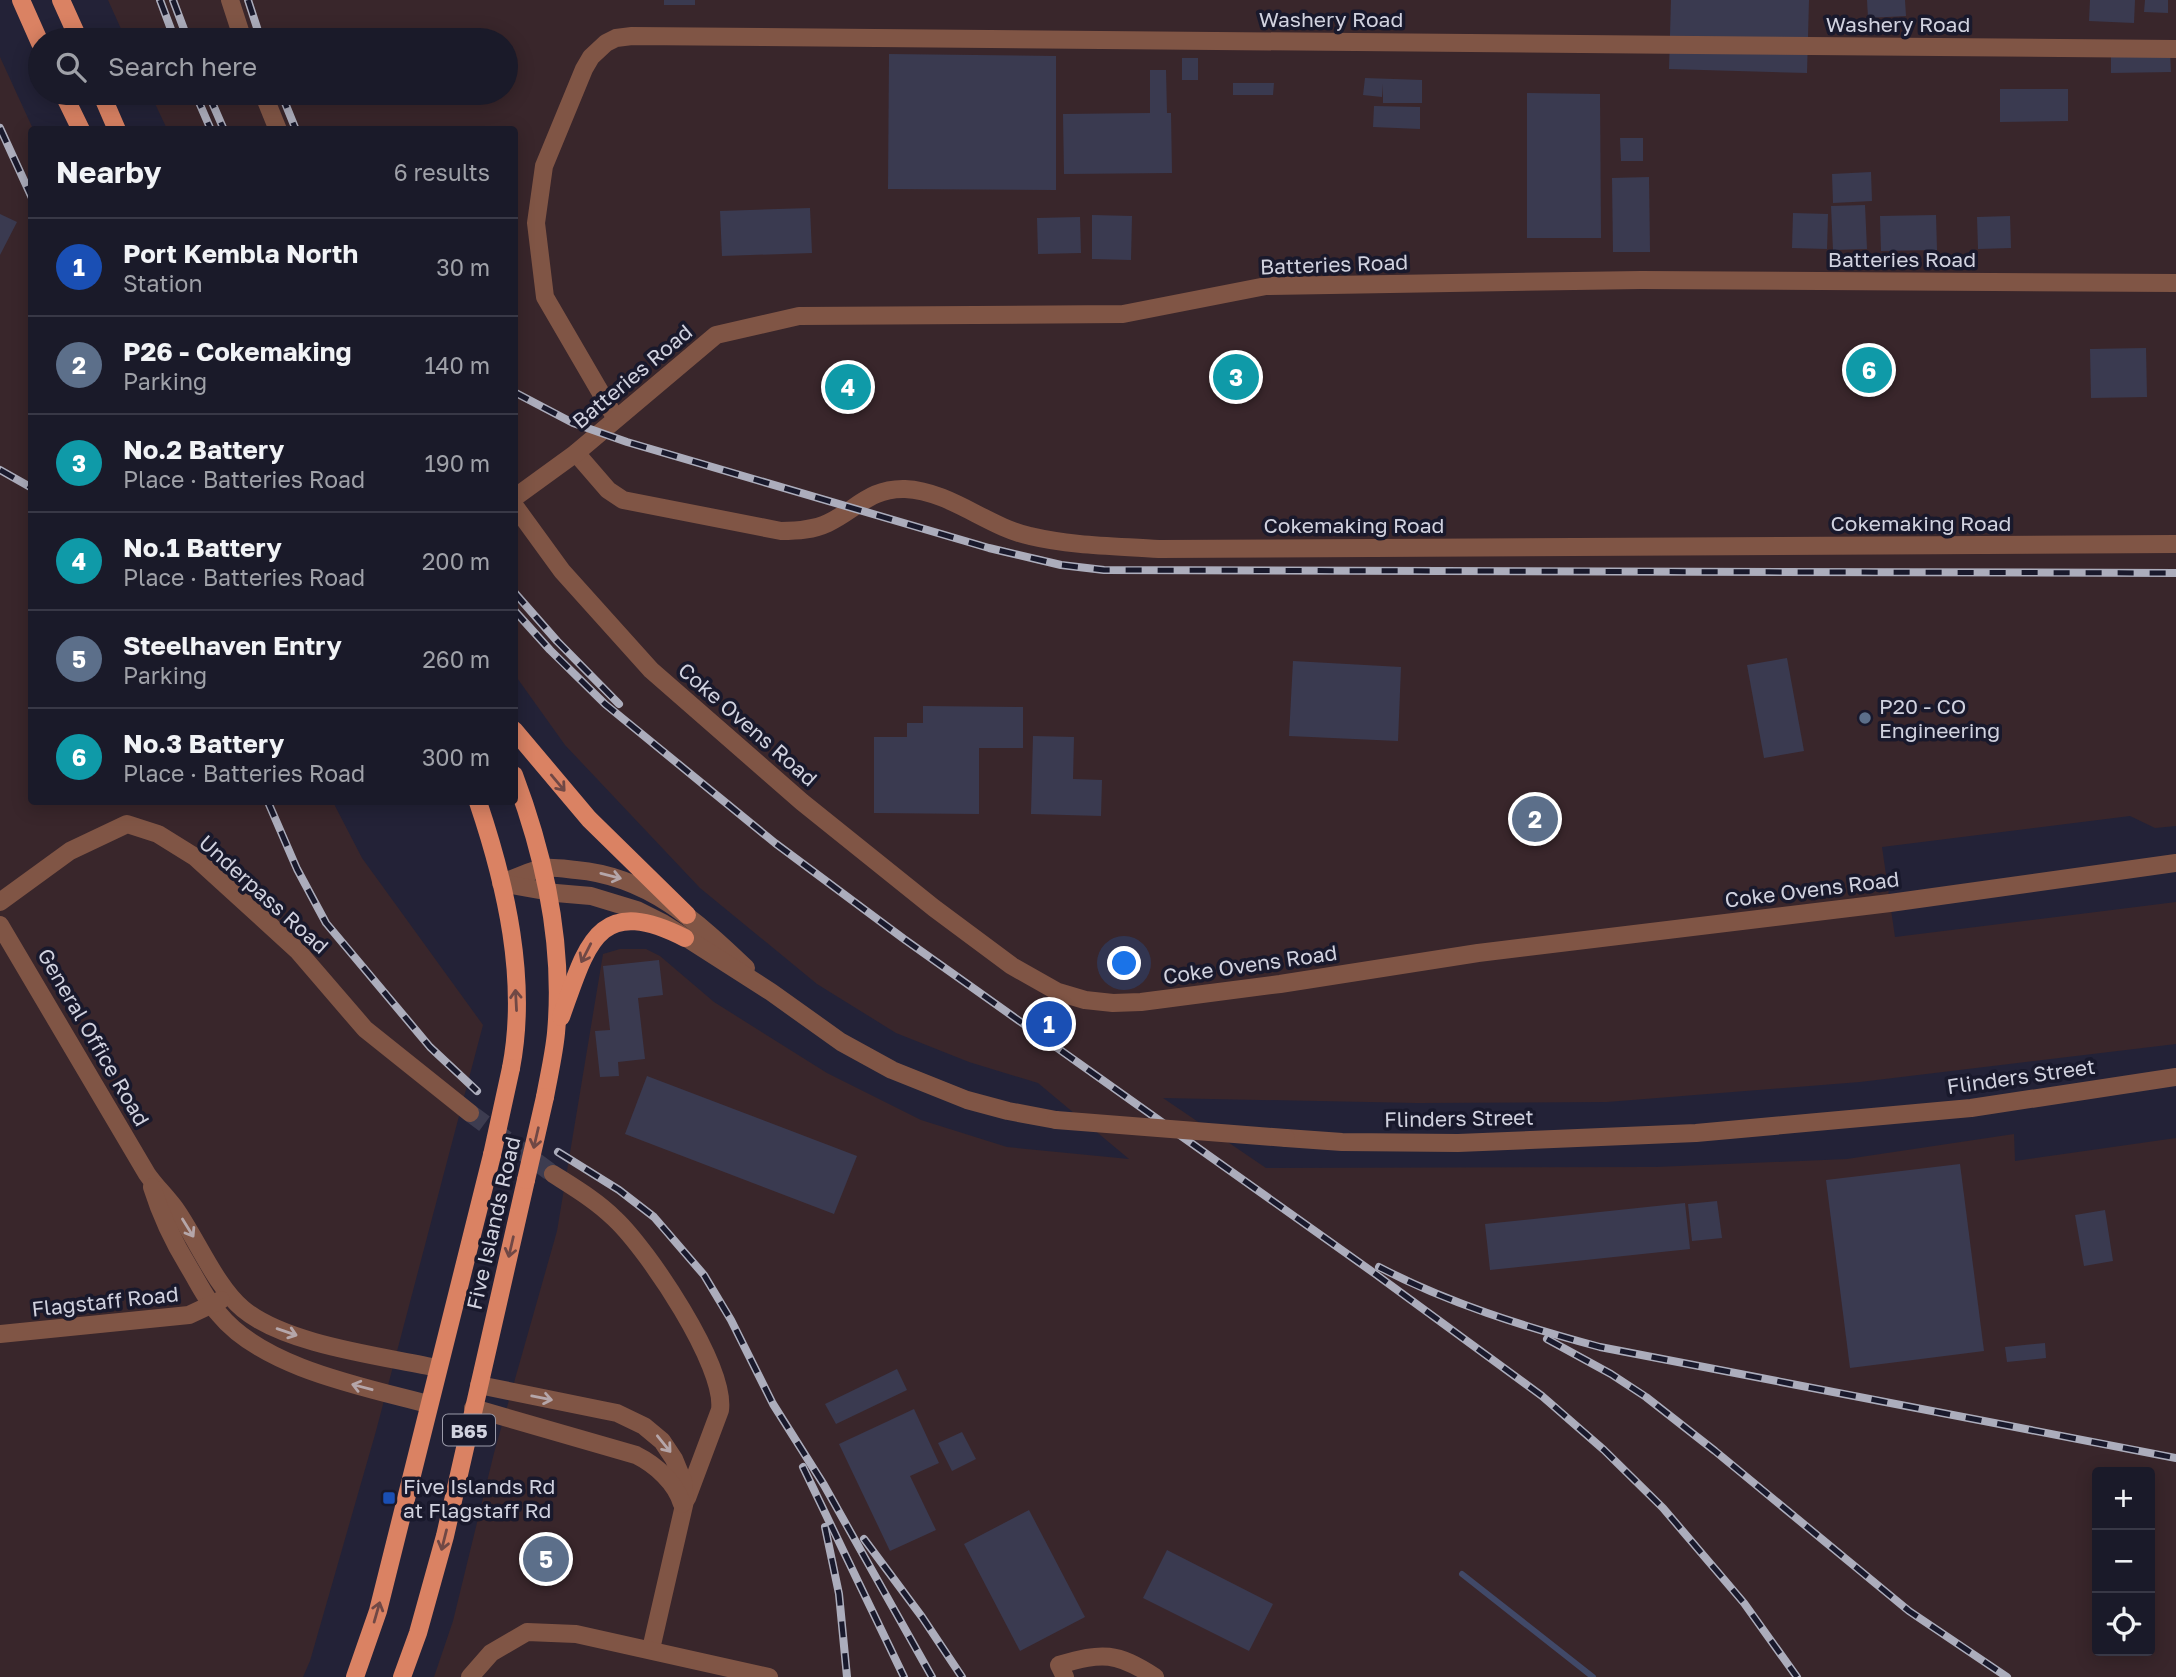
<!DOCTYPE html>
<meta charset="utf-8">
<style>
body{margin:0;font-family:"Golos Text",sans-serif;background:#232331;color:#f1f3f6}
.controls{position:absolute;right:21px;bottom:21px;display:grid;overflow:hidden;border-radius:7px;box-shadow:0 4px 18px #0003}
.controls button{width:63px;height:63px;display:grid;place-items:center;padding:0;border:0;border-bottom:2px solid #383846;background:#1a1a29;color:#f1f3f6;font:35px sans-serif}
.you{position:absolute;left:1125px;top:964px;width:24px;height:24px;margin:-18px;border:5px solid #fff;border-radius:50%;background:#1a73e8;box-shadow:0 0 0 10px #1a73e833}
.badge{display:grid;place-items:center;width:46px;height:46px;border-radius:50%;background:#1a73e8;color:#fff;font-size:23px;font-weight:700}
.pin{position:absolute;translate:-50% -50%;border:4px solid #fff;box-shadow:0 2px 7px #0006}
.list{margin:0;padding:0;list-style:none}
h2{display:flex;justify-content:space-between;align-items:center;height:91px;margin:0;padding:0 28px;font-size:30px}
h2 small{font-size:23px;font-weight:400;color:#9fa1a8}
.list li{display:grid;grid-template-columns:46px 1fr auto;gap:21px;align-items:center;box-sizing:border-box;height:98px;padding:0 28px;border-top:2px solid #383846}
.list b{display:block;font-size:26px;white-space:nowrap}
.list p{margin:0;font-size:23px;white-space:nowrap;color:#9fa1a8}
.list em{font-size:23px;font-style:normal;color:#9fa1a8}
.icon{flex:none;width:38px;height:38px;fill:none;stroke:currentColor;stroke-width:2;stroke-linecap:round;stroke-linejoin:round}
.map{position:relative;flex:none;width:2176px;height:1677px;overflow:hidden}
.search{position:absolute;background:#1a1a29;box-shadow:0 4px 18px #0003;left:28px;top:28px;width:490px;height:77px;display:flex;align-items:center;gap:18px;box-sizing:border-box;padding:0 24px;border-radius:38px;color:#9fa1a8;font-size:26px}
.panel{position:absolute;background:#1a1a29;box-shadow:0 4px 18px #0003;left:28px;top:126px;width:490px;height:679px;border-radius:7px}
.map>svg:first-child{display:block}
.industrial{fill:#39262b;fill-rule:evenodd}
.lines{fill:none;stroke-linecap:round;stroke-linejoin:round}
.stream{stroke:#414968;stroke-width:6}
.building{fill:#3a3a50}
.minor-tunnel{stroke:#3d3c50;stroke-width:18;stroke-dasharray:18 9;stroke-linecap:butt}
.minor{stroke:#805545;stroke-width:18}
.tertiary{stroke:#805545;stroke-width:18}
.primary{stroke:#da8263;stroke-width:18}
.rail-casing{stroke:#acadbc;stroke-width:8}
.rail{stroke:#19192c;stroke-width:5;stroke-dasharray:16;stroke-linecap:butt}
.tertiary-bridge{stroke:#805545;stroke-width:18}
.primary-bridge{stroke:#da8263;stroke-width:18}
.oneway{stroke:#704845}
.oneway2{stroke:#b5a6a9}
.service-dot{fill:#5c6f8a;stroke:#19192c;stroke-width:2.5}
.transit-dot{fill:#1a4fb4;stroke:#19192c;stroke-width:2.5}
.labels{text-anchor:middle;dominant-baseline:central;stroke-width:7;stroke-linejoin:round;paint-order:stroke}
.shield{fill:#19192c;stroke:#9a9aa9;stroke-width:2}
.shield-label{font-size:19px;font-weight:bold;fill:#d1d2df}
.street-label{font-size:21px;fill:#d1d2df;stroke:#19192c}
.poi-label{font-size:21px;fill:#d1d2df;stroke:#19192c;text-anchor:start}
</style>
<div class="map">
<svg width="2176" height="1677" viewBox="0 0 2176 1677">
<rect width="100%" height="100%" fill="#232237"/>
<g class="industrial">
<path d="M108,0H2176V826L2155,828L2130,816L1882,847L1895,937L2176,902V1044L1860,1082L1607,1102L1417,1103L1163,1098L1266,1168L1656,1167L1847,1159L2014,1134L2015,1161L2176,1138V1677H434L453,1621L494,1453L557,1231L603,954L620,949H646L660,956L714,1002L827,1073L921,1120L1007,1147L1129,1159L1038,1083L969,1062L896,1033L817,984L700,888L565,745L515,675L514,130L167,129L150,93H506V40H126ZM2097,1472H2150V1651H2097Z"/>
<polygon points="0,57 33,129 32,802 333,802 362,858 483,1025 376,1431 310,1661 303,1677 0,1677"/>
</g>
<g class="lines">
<polyline class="stream" points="1462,1574 1593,1677"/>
</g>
<g class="building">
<rect x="664" y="0" width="31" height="5"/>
<polygon points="1671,0 1809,0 1807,73 1669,69"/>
<polygon points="1867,0 1905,0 1906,16 1868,18"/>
<polygon points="2090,0 2135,0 2134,23 2089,21"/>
<polygon points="2145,0 2168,0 2168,13 2144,12"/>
<polygon points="2170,51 2171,72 2111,73 2111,52"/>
<polygon points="889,54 1056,56 1056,190 888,189"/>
<rect x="1182" y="58" width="16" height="22"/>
<polygon points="1150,70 1166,70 1167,113 1171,113 1172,173 1064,174 1063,114 1150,113"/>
<polygon points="1365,78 1422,80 1422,103 1383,103 1383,84 1382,97 1363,95"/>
<polygon points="1233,83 1274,83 1273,95 1233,95"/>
<polygon points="2000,89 2068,89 2068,121 2000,122"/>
<polygon points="1527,93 1600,94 1601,238 1527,238"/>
<polygon points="1374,106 1420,107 1420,129 1373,127"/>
<polygon points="1620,138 1643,138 1643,161 1621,161"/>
<polygon points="1871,172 1872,201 1833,203 1832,174"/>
<polygon points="1649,177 1650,252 1613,252 1612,178"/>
<polygon points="1865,205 1867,249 1833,250 1831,206"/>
<polygon points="810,208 812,253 722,256 720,211"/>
<polygon points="1793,213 1828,214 1827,249 1792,248"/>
<polygon points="0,214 17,222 0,255"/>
<polygon points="1092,215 1132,216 1131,260 1092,259"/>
<polygon points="1936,215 1937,250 1881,251 1880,216"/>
<polygon points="2010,216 2011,248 1978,249 1977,217"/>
<polygon points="1080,217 1081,253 1038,254 1037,218"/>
<polygon points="2146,348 2147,397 2091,398 2090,349"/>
<polygon points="1787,658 1804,751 1764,758 1747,665"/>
<polygon points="1293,661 1401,667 1398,741 1289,736"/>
<polygon points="923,706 1023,707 1023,748 979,748 979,814 874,813 874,737 907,737 907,723 923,723"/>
<polygon points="1033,736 1074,737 1073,779 1102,780 1101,816 1031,814"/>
<polygon points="659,960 663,995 638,998 645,1059 618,1062 619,1076 600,1077 595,1031 610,1030 603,966"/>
<polygon points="1049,1013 1064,1023 1058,1032 1043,1021"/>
<polygon points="647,1076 857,1156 834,1214 625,1134"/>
<polygon points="1960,1164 1984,1351 1850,1368 1826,1180"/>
<polygon points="1717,1201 1722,1238 1692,1241 1688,1204"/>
<polygon points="1685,1203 1690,1249 1490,1270 1485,1224"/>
<polygon points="2105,1210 2113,1261 2084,1266 2075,1215"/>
<polygon points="2045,1343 2046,1358 2007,1362 2005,1347"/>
<polygon points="897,1369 907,1390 836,1424 825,1404"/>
<polygon points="914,1409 939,1463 910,1476 936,1530 890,1551 839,1444"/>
<polygon points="962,1432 976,1459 952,1471 938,1443"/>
<polygon points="1029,1510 1085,1617 1020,1651 964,1544"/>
<polygon points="1167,1550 1273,1604 1249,1651 1143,1598"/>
</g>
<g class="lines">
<polyline class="minor-tunnel" points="470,1113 553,1174"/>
<g class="minor">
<polyline points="230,0 243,40"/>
<polyline points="263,93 278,130"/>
<polyline points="616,419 545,297 536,223 544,166 584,69 591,57 606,43 616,38 632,36 2176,49"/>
<path d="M576,453L608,490L623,500L781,531C798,531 813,530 828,523C857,509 870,488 905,489C950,491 988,527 1030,536C1072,546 1116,546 1159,549L2176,544"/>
<polyline points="514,498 576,453 716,335 799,316 1123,314 1266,286 1641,280 2176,283"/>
<polyline points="514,505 562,571 651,670 802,802 934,908 1012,966 1058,992 1085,1000 1113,1003 1141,1002 1280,984 1478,953 1890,903 2176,863"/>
<polyline points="0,902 70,851 127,824 158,834 195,857 297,950 365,1029 470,1113"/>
<path d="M0,925L147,1174C156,1187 168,1198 177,1211C197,1240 217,1288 243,1309C286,1345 382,1356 437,1368"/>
<path d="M553,1174C575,1188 597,1201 615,1219C648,1250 726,1366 720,1410L687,1498"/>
<path d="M152,1187C161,1216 174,1243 190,1269C199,1284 207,1301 219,1314C263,1368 364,1387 428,1404"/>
<polyline points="0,1334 189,1315 221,1300"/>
<polyline points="479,1385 602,1410 617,1413 644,1426 662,1441 674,1459 683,1481 685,1501 651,1649"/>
<path d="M473,1408L636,1455C656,1465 676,1483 682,1504"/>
<polyline points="470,1677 491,1653 527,1632 576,1634 769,1677"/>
<path d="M1065,1677L1059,1665C1103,1652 1116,1652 1155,1677"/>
</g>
<g class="tertiary">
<path d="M503,882C516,878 531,870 544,868C554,867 566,869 576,870C647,876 697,921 746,968"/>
<polyline points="501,883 556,893 591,896 637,910 663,923 771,992 841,1042 892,1070 967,1100 1008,1111 1056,1120"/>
<polyline points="1286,1138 1342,1142 1458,1143 1696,1133 1971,1108 2176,1077"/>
</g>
<g class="primary">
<polyline points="21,0 40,43"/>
<polyline points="61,0 79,40"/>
<polyline points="63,93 81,130"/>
<polyline points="101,93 117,130"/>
<polyline points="514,730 589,819 687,915"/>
<path d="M514,775C545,857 564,945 556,1033C554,1054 549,1075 545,1097"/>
<path d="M478,802C506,885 528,980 511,1068"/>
<path d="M561,1017C587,945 597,893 685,938"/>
<polyline points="355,1677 378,1611 492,1155"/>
<polyline points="402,1677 418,1633 445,1536 526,1180"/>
</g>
<g class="rail-casing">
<g id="rail">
<polyline points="160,0 175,40"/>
<polyline points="173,0 188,40"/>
<polyline points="248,0 261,40"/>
<polyline points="195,93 211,130"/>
<polyline points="208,93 224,130"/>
<polyline points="281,93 296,130"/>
<polyline points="0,128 32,198"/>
<polyline points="514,392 573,423 627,442 989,548 1061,565 1104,570 2176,573"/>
<polyline points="0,470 32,488"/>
<polyline points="514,592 557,641 619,704"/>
<polyline points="514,610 550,650 605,704 775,843 904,939 1374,1273 1542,1396 1604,1450 1663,1508 1744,1603 1797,1677"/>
<polyline points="268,802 297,869 326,923 430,1047 477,1091"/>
<polyline points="558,1152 619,1190 654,1217 704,1275 731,1320 773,1404 824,1485 932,1677"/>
<path d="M1379,1267C1448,1303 1525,1327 1600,1347L2176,1458"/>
<polyline points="1547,1339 1611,1374 1646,1397 1715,1451 1909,1611 2007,1677"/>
<polyline points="803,1467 904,1677"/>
<polyline points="825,1527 839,1594 847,1677"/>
<polyline points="864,1539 922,1617 962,1677"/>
</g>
</g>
<use href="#rail" class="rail"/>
<polyline class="tertiary-bridge" points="1056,1120 1286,1138"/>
<g class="primary-bridge">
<polyline points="492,1155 511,1068"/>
<polyline points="526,1180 545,1097"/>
</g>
</g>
<defs><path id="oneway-shaft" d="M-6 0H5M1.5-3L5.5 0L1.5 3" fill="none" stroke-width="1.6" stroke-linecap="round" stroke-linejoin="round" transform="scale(1.75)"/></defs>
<g class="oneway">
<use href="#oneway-shaft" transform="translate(558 783) rotate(50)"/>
<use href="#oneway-shaft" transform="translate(586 953) rotate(117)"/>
<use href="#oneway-shaft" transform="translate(516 1000) rotate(-93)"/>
<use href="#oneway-shaft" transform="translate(536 1138) rotate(103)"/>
<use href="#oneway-shaft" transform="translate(511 1247) rotate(103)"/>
<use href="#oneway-shaft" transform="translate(444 1540) rotate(104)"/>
<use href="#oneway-shaft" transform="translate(377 1612) rotate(-74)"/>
</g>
<g class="oneway2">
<use href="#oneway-shaft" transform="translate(611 876) rotate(14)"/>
<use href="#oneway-shaft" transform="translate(188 1228) rotate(58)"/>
<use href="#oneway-shaft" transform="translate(287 1332) rotate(19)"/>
<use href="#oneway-shaft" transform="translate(362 1387) rotate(-165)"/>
<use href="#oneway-shaft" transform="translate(542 1398) rotate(11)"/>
<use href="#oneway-shaft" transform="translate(664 1444) rotate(51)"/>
</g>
<circle class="service-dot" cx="1865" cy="718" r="7"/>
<rect class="transit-dot" x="382" y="1491" width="14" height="14" rx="3.5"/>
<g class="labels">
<rect class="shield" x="443" y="1414.5" width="52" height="31" rx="5"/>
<g class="shield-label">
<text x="469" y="1430">B65</text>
</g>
<g class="street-label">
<text x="1331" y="19">Washery Road</text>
<text x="1898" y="24">Washery Road</text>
<text x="1902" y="259">Batteries Road</text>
<text transform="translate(1334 264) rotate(-2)">Batteries Road</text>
<text transform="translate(632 376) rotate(-40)">Batteries Road</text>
<text x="1921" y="523">Cokemaking Road</text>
<text x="1354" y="525">Cokemaking Road</text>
<text transform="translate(748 724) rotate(41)">Coke Ovens Road</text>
<text transform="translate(1812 889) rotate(-7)">Coke Ovens Road</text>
<text transform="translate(264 894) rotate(42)">Underpass Road</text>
<text transform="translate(1250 964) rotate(-8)">Coke Ovens Road</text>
<text transform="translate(94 1037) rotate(60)">General Office Road</text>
<text transform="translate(2021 1076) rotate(-8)">Flinders Street</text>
<text transform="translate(1459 1118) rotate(-1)">Flinders Street</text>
<text transform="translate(493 1223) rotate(-77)">Five Islands Road</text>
<text transform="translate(105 1301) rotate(-6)">Flagstaff Road</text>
</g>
<g class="poi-label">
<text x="1879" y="706">P20 - CO<tspan x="1879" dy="24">Engineering</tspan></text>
<text x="403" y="1486">Five Islands Rd<tspan x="403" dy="24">at Flagstaff Rd</tspan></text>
</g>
</g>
</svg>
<div class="controls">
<button>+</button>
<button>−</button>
<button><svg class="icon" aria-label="locate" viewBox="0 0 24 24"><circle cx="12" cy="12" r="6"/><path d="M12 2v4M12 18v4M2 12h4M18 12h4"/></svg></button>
</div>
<div class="you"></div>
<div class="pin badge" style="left:1049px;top:1024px;background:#1a4fb4">1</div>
<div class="pin badge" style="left:1535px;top:819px;background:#5c6f8a">2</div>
<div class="pin badge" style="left:1236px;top:377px;background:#0f9aa8">3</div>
<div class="pin badge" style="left:848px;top:387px;background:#0f9aa8">4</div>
<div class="pin badge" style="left:546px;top:1559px;background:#5c6f8a">5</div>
<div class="pin badge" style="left:1869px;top:370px;background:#0f9aa8">6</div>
<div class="search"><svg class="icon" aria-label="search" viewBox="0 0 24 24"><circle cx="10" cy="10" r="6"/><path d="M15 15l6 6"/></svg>Search here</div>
<section class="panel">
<h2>Nearby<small>6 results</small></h2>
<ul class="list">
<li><span class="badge" style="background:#1a4fb4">1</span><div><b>Port Kembla North</b><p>Station</p></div><em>30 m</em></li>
<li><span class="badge" style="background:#5c6f8a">2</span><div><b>P26 - Cokemaking</b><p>Parking</p></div><em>140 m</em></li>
<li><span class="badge" style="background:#0f9aa8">3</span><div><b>No.2 Battery</b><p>Place · Batteries Road</p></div><em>190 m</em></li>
<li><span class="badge" style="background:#0f9aa8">4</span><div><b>No.1 Battery</b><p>Place · Batteries Road</p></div><em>200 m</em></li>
<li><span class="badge" style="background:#5c6f8a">5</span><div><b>Steelhaven Entry</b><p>Parking</p></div><em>260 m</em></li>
<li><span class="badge" style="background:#0f9aa8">6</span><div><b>No.3 Battery</b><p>Place · Batteries Road</p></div><em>300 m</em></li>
</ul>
</section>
</div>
